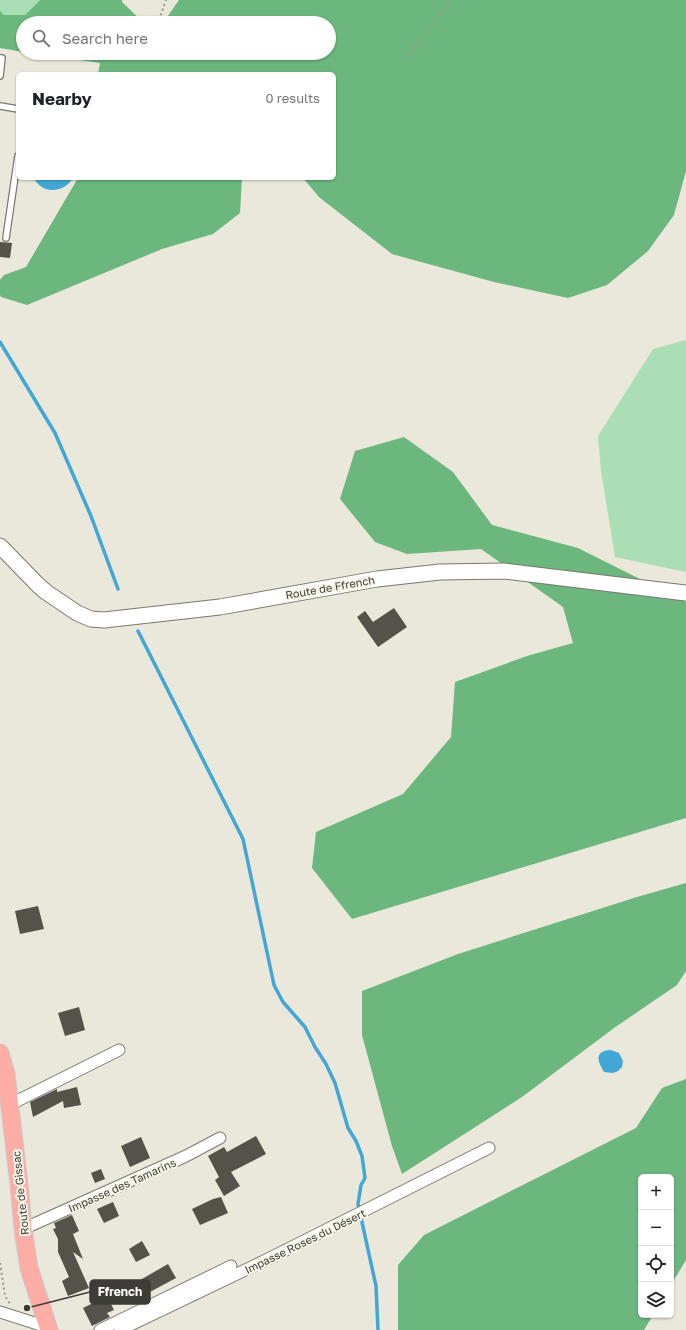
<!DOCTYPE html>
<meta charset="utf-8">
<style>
body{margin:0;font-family:"Golos Text",sans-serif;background:#f6f6f6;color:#202124}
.controls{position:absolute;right:12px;bottom:12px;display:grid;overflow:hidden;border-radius:6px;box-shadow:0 1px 3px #0004}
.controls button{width:36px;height:36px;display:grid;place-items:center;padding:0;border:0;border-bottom:1px solid #e0e0e0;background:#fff;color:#202124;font:20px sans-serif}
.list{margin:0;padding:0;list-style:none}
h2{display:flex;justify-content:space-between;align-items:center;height:52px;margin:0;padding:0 16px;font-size:17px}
h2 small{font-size:13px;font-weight:400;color:#757577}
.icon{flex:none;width:22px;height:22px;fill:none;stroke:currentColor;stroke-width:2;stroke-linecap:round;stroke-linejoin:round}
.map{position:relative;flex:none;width:686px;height:1330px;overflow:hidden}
.search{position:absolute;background:#fff;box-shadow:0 1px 3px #0004;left:16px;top:16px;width:320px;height:44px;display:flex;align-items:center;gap:10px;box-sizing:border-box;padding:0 14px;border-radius:22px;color:#757577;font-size:15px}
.panel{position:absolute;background:#fff;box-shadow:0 1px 3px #0004;left:16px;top:72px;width:320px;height:108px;border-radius:6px}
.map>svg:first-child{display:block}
.green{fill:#aadeb4}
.forest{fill:#6bb77d}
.water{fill:#43a7d5}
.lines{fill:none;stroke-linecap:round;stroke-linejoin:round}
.stream{stroke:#43a7d5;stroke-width:3.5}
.building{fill:#555349}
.service-casing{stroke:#7a786e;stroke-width:8}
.minor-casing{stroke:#7a786e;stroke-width:13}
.secondary-casing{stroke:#7a786e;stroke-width:17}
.primary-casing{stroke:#c9c8c7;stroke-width:19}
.path{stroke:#9a9890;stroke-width:2;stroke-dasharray:2 3;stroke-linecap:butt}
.service{stroke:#fff;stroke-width:5.5}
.minor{stroke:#fff;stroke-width:11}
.secondary{stroke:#fff;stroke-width:15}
.primary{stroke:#fdada6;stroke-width:17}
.labels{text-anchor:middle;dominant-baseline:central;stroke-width:4;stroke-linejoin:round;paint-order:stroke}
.street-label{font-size:11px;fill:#3d3c37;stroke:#f7f5e8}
.leader{fill:none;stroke:#3d3c37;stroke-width:1.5}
.callout-dot{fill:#3d3c37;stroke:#f7f5e8;stroke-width:1.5}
.callout{fill:#3d3c37;stroke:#3d3c37;stroke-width:1.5}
.callout-label{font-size:12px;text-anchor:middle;font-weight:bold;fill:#fff}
</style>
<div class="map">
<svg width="686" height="1330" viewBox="0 0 686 1330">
<rect width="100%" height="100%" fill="#eae7db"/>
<g class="green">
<polygon points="0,0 40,0 25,15 3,15 0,11"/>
<polygon points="686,340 686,572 615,557 601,471 598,436 653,349"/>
</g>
<g class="forest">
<polygon points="40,0 122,0 122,2 144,23 23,23 23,52 0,48 0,11 4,15 25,15"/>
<polygon points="179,0 686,0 686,171 674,215 648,251 607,285 568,298 494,282 392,254 319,197 303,178 334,178 334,74 98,74 100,63 32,53 329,53 329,23 163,23"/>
<polygon points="78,178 242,178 240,213 213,234 162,249 27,305 1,297 0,295 0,280 4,275 26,267"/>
<polygon points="404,437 453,472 492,525 578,548 686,602 686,818 352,919 312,868 316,832 403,794 451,737 455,682 527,656 573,643 563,607 481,549 407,554 375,542 340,499 355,451"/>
<polygon points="686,883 686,971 677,985 614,1028 522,1097 402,1174 392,1146 362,1035 362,991 458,954 637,897"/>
<polygon points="686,1079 686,1260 671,1285 671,1177 641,1177 641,1315 653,1315 644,1330 398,1330 398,1265 424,1235 636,1128 662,1088"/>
</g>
<g class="water">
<path d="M34,178H73C64,193 42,195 34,178Z"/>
<path d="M611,1050L619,1053L623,1061L622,1067L618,1071L613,1073L604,1072C598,1062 593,1051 611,1050Z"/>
</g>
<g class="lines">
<g class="stream">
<polyline points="0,342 55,433 91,516 118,589"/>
<polyline points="138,631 243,839 274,985 283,1002 305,1027 315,1047 326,1064 335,1083 348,1128 356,1141 362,1156 365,1178 361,1185 358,1204 376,1286 378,1330"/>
</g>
</g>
<g class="building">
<polygon points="0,242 12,243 10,258 0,257"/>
<polygon points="394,608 407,627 378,647 357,617 365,611 373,622"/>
<polygon points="38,906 44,929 20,934 15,911"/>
<polygon points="79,1007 85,1030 65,1036 58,1013"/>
<polygon points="77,1087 81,1105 64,1108 63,1101 33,1117 30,1102 57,1089 57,1092"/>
<polygon points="256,1136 266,1154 231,1172 240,1186 224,1196 215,1180 219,1177 208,1156 224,1147 227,1152"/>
<polygon points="141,1137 150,1158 130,1167 121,1146"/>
<polygon points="101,1169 105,1179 95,1183 91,1173"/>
<polygon points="221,1197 228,1213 200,1225 192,1209 213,1199"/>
<polygon points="113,1202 119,1216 104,1223 97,1209"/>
<polygon points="72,1215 79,1231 73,1234 83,1259 73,1252 89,1288 68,1296 62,1281 69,1277 58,1252 58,1239 53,1229 56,1228 54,1223"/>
<polygon points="142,1241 150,1255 136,1262 129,1249"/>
<polygon points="168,1264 176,1278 135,1300 128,1287"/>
<polygon points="103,1298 105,1302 109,1300 114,1310 107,1313 110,1317 92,1326 83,1308"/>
</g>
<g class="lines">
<g class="service-casing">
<g id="service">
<polyline points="0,58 2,58 0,76"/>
<polyline points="0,106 18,109"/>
<polyline points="6,238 18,156"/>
</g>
</g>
<g class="minor-casing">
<g id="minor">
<polyline points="9,1105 119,1050"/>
<polyline points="23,1229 186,1156 220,1138"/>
<polyline points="0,1312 47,1327"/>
<polyline points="100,1330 231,1266"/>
<polyline points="120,1330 264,1261 489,1148"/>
</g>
</g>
<g class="secondary-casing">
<polyline id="secondary" points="0,546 38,585 46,592 77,613 91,619 104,620 220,607 377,579 440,572 504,571 686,593"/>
</g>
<g class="primary-casing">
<polyline id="primary" points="0,1053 6,1074 19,1184 23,1229 29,1268 49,1330"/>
</g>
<g class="path">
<polyline points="159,20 166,0"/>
<polyline points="406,59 452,0"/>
<polyline points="0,1263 5,1296 10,1304"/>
</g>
<use href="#service" class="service"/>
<use href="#minor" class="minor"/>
<use href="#secondary" class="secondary"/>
<use href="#primary" class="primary"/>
</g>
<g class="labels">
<g class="street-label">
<text transform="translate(330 587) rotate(-10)">Route de Ffrench</text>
<text transform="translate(122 1185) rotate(-24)">Impasse des Tamarins</text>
<text transform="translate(20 1193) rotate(-96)">Route de Gissac</text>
<text transform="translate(305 1241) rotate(-26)">Impasse Roses du Désert</text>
</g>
</g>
<path class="leader" d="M27 1308L90 1292"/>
<circle class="callout-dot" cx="27" cy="1308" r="4"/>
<rect class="callout" x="90" y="1280" width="60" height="24" rx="4"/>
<g class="callout-label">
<text x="120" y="1296">Ffrench</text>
</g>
</svg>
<div class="controls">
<button>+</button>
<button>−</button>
<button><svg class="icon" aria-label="locate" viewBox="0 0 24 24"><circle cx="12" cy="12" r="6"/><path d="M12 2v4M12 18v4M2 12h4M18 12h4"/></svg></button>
<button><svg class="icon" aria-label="layers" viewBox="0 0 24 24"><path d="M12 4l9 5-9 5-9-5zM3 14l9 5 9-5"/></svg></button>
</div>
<div class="search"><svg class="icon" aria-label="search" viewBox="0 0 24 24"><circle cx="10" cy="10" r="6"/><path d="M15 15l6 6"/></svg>Search here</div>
<section class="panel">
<h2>Nearby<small>0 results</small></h2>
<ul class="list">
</ul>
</section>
</div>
